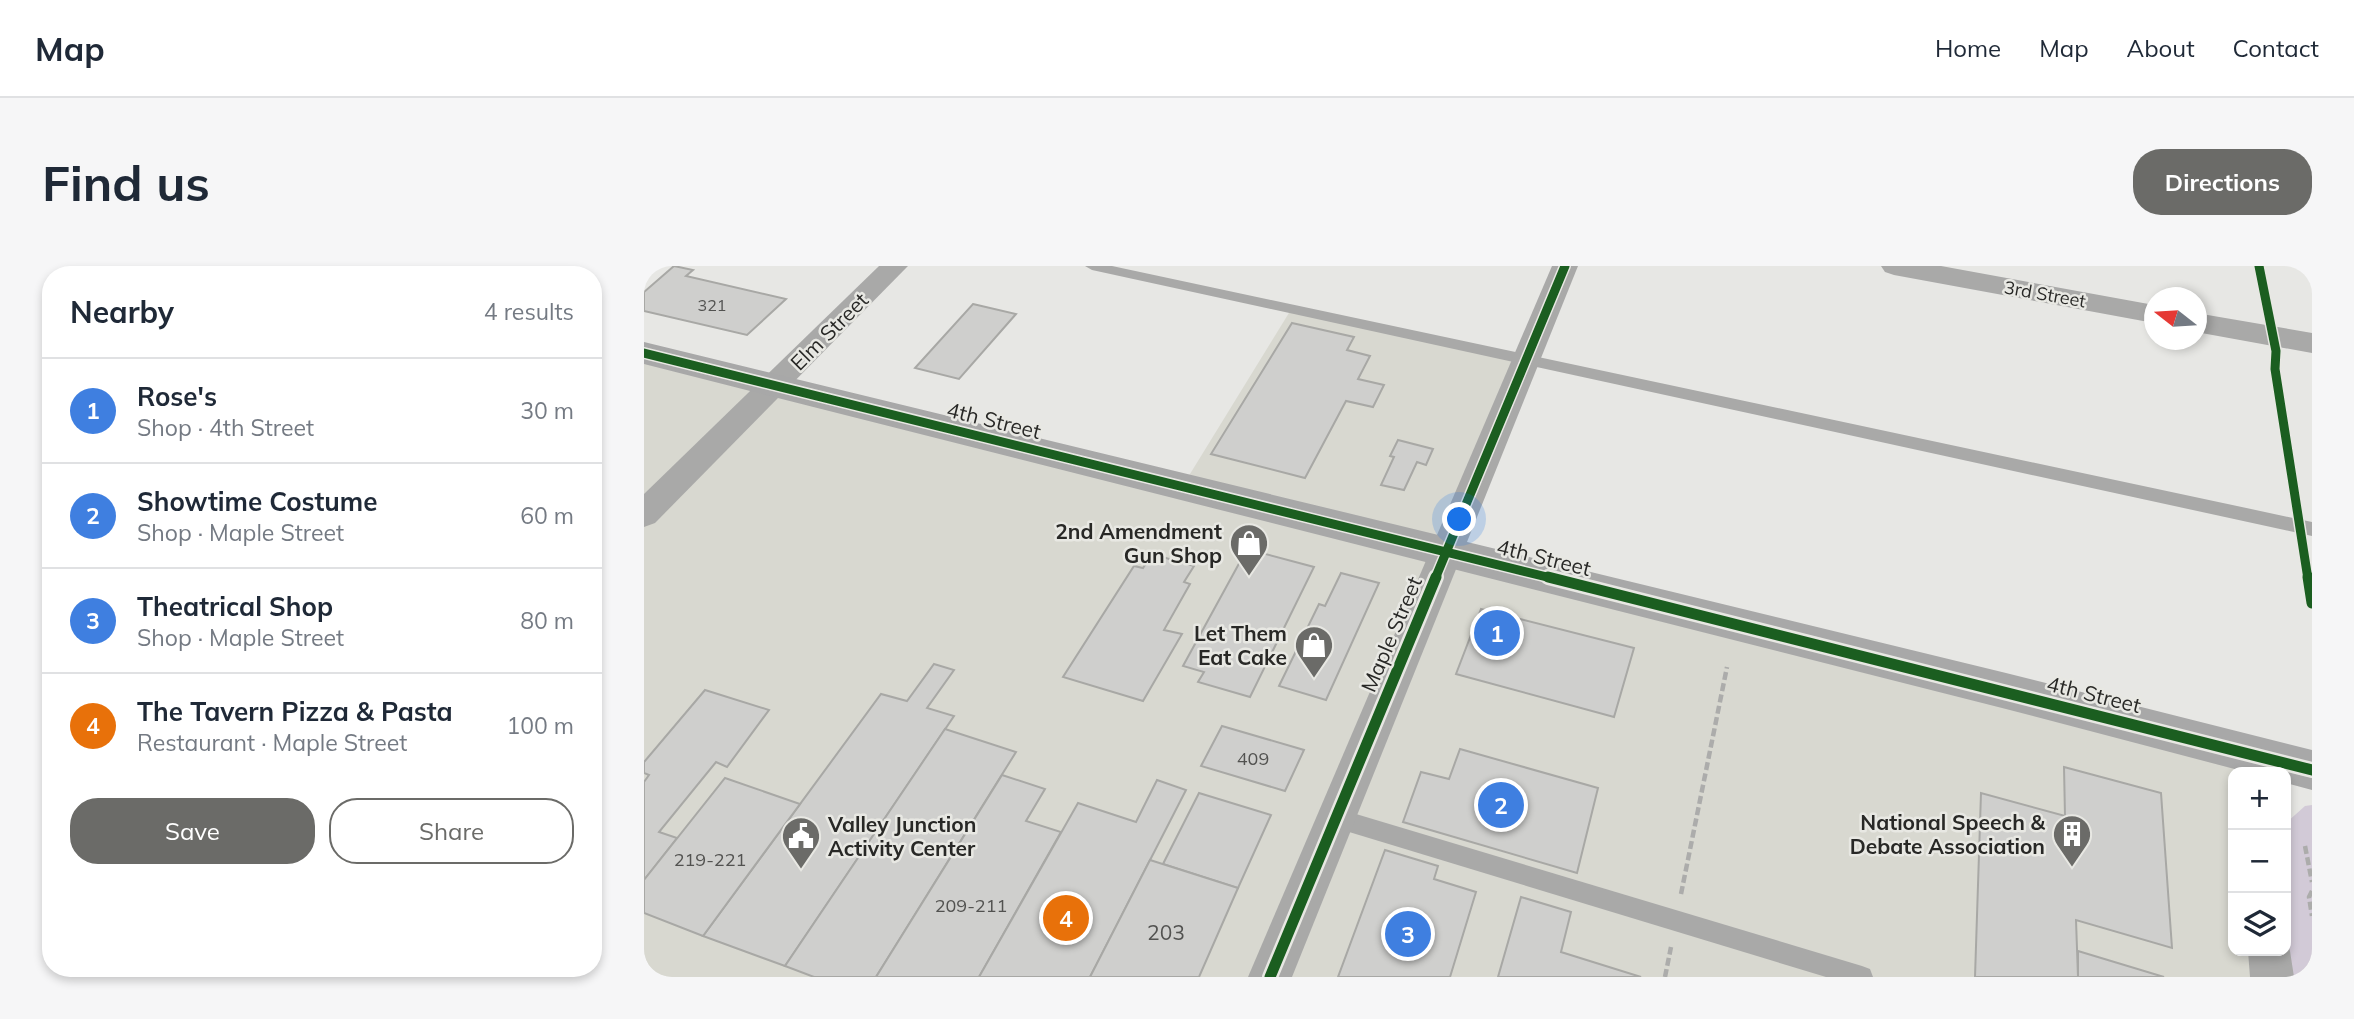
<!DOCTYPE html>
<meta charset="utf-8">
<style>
body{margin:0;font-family:Mulish,sans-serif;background:#f6f6f7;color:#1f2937}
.controls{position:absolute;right:21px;bottom:21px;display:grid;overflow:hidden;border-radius:14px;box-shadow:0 4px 10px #0003}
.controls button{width:63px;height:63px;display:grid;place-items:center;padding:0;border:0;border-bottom:2px solid #e0e1e3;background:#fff;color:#1f2937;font:35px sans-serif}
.compass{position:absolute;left:1500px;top:21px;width:63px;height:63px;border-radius:50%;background:#fff;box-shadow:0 4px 10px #0003;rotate:287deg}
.you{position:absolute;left:816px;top:254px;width:24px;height:24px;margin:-18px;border:5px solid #fff;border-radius:50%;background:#1a73e8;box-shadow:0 0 0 10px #1a73e833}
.badge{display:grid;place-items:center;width:46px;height:46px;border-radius:50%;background:#6b6b68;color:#fff;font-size:23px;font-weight:700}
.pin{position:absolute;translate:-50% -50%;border:4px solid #fff;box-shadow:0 2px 7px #0006}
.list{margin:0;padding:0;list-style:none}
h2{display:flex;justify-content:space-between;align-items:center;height:91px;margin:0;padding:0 28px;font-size:30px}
h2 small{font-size:23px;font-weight:400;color:#747a83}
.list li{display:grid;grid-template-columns:46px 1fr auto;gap:21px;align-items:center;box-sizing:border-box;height:105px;padding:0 28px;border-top:2px solid #e0e1e3}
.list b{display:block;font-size:26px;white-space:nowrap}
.list p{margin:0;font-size:23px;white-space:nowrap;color:#747a83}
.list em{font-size:23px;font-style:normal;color:#747a83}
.actions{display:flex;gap:14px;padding:21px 28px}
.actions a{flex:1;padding:16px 0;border:2px solid #6b6b68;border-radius:28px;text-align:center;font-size:24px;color:#6b6b68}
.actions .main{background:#6b6b68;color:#fff}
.icon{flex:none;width:38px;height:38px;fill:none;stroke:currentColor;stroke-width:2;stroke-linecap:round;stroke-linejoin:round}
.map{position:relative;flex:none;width:1668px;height:711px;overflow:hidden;border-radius:28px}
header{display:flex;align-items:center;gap:42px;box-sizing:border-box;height:98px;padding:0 35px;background:#fff;border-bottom:2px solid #e0e1e3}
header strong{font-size:33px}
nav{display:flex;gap:38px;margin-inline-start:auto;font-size:24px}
.intro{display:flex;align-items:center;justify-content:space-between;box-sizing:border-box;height:168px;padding:0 42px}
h1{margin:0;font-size:49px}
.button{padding:18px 32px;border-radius:28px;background:#6b6b68;color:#fff;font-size:24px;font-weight:700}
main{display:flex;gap:42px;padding:0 42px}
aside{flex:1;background:#fff;border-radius:28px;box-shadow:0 4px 10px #0003}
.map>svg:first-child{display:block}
.built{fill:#d8d8d0}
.green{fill:#d2cad7}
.building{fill:#cfcfcd;stroke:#a8a8a5;stroke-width:2}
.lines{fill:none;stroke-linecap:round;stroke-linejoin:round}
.path{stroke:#acacab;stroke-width:4.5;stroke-dasharray:8 3.5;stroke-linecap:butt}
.lane{fill:#a9a9a8;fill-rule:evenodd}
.street{fill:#a9a9a8;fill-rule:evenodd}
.secondary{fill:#a8a8a8;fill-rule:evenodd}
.cycleway-far1-casing{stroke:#e8e8e3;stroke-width:12}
.cycleway-casing{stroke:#e8e8e3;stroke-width:16}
.cycleway-far1{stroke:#1b5e20;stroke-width:9}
.cycleway{stroke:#1b5e20;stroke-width:11}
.labels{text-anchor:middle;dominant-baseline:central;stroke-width:5;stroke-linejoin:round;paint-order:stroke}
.far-number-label{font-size:16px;fill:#525250}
.far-street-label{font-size:18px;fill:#282826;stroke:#e8e8e3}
.number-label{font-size:18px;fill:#525250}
.street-label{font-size:21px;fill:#282826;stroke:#e8e8e3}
.poi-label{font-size:21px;font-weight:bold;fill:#282826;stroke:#e8e8e3;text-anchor:end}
.near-number-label{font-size:21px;fill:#525250}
</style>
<header>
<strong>Map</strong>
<nav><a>Home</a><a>Map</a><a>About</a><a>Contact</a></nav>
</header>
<div class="intro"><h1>Find us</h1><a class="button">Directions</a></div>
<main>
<aside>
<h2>Nearby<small>4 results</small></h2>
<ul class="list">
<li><span class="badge" style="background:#3f7fe0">1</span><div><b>Rose's</b><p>Shop · 4th Street</p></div><em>30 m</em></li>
<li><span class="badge" style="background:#3f7fe0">2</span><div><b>Showtime Costume</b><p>Shop · Maple Street</p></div><em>60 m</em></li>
<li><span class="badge" style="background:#3f7fe0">3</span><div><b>Theatrical Shop</b><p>Shop · Maple Street</p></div><em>80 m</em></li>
<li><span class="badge" style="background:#e8710a">4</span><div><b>The Tavern Pizza &amp; Pasta</b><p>Restaurant · Maple Street</p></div><em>100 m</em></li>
</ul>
<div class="actions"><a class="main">Save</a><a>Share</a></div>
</aside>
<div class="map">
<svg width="1668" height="711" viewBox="0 0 1668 711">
<rect width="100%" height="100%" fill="#e7e7e4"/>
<polygon class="built" points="648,42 883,92 802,286 1597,486 1600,506 1589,506 1589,685 1625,685 1628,711 0,711 0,87 538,221"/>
<polygon class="green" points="1668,539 1668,711 1648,711 1642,668 1642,557 1661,540"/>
<g class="building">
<polygon points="30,0 49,4 42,10 142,33 103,69 0,45 0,26"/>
<polygon points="329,38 372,48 315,113 271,102"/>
<polygon points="648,57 710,71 703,84 726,90 714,113 740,119 729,141 702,135 661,212 567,188"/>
<polygon points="754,174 789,183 782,199 773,196 760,224 737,219 750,191 746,190"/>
<polygon points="603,283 670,301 606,431 554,416 560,406 539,400"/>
<polygon points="508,288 550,300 540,316 546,318 520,364 538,368 499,435 419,411 490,300 499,302"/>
<polygon points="697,307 735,317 682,434 635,420 675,338 681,340"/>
<polygon points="837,343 990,382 970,451 812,408"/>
<polygon points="290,398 310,404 283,442 310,450 141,700 59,670 237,428 263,435"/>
<polygon points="61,424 125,444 83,501 72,496 15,566 33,572 0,614 0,516 5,509 0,507 0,496"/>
<polygon points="578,460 660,484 641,525 557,500"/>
<polygon points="301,463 372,486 232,711 170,711 141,700"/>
<polygon points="816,483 954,522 933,607 759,556 777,506 805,513"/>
<polygon points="1420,501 1517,527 1528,682 1432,654 1434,711 1331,711 1337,527 1421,550"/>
<polygon points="358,509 401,523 382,555 417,566 335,711 232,711"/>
<polygon points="81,512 156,538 59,670 0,647 0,614"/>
<polygon points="513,514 542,524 446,711 335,711 434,537 492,556"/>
<polygon points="555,527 627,549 594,622 519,598"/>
<polygon points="741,584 794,600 790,613 832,626 806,711 694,711"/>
<polygon points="506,594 594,622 555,711 446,711"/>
<polygon points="877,631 927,646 917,686 997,711 854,711"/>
<polygon points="1434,685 1520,711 1434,711"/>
</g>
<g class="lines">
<g class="path">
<polyline points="1661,580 1668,616"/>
<polyline points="1668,625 1665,631 1668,650"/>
<polyline points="1037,628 1083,401"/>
<polyline points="1021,711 1027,681"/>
</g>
<g class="lane">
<polygon points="441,0 468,0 1668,256 1668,270 448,4"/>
<polygon points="692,542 1218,700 1226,703 1229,711 1182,711 692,562 685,559 682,552 685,545"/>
</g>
<g class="street">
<polygon points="235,0 264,0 11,257 0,261 0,228"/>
<polygon points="908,0 934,0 648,711 604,711"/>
<polygon points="1237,0 1297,0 1510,39 1510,57 1250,9 1241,6"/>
<polygon points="1552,47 1668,67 1668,87 1552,66"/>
<polygon points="1642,674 1646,685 1650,711 1606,711 1604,685 1642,685"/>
</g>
<polygon class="secondary" points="0,76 1362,407 1668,484 1668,524 1642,517 1642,506 1602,506 1362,443 0,98"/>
<g class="cycleway-far1-casing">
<g id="cycleway-far1">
<polyline points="1615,0 1632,85 1631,103 1664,313"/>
<polyline points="0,87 911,313"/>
<polyline points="791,313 921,0"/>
</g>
</g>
<g class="cycleway-casing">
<g id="cycleway">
<polyline points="904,311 1668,504"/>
<polyline points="1664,311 1668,337"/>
<polyline points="626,711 792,311"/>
</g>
</g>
<use href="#cycleway-far1" class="cycleway-far1"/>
<use href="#cycleway" class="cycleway"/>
</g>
<defs>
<g id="shop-pin" transform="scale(2.0125)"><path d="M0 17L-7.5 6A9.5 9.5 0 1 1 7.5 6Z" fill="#6b6b68" stroke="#e8e8e3"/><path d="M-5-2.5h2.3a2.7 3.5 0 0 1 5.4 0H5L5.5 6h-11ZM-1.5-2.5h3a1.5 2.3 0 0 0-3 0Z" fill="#fff"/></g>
<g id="building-pin" transform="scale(2.0125)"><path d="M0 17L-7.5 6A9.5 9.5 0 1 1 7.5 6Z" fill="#6b6b68" stroke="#e8e8e3"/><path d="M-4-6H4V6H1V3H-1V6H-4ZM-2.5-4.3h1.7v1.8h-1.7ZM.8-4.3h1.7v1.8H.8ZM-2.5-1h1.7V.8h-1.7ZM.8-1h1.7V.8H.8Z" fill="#fff"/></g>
<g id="civic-pin" transform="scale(2.0125)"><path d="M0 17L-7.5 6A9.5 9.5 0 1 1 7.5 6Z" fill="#6b6b68" stroke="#e8e8e3"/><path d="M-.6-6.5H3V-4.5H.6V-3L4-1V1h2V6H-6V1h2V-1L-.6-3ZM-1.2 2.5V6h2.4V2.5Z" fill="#fff"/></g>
</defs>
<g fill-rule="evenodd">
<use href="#shop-pin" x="605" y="277"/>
<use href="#shop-pin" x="670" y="379"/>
<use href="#building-pin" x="1428" y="568"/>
<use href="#civic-pin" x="157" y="570"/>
</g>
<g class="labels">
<g class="far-number-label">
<text x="68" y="39">321</text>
</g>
<g class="far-street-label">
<text transform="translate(1401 28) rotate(10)">3rd Street</text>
</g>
<g class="number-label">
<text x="609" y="492">409</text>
<text x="66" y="593">219-221</text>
<text x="327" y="639">209-211</text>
</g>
<g class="street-label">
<text transform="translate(185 65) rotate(-45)">Elm Street</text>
<text transform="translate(350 154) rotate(14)">4th Street</text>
<text transform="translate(900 291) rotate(14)">4th Street</text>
<text transform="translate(747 368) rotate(-67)">Maple Street</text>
<text transform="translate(1450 428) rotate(14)">4th Street</text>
</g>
<g class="poi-label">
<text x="578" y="265">2nd Amendment<tspan x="578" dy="24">Gun Shop</tspan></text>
<text x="643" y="367">Let Them<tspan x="643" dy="24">Eat Cake</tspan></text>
<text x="1401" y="556">National Speech &amp;<tspan x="1401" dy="24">Debate Association</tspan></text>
<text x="184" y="558" text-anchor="start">Valley Junction<tspan x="184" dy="24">Activity Center</tspan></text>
</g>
<g class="near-number-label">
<text x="522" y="666">203</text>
</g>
</g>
</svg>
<div class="controls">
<button>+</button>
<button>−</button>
<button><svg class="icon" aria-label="layers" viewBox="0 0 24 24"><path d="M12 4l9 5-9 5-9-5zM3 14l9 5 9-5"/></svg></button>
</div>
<svg class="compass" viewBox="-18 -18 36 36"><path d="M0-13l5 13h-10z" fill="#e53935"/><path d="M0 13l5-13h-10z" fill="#747a83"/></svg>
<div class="you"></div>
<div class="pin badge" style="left:853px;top:367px;background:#3f7fe0">1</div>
<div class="pin badge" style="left:857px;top:539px;background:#3f7fe0">2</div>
<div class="pin badge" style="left:764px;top:668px;background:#3f7fe0">3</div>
<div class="pin badge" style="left:422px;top:652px;background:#e8710a">4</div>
</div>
</main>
